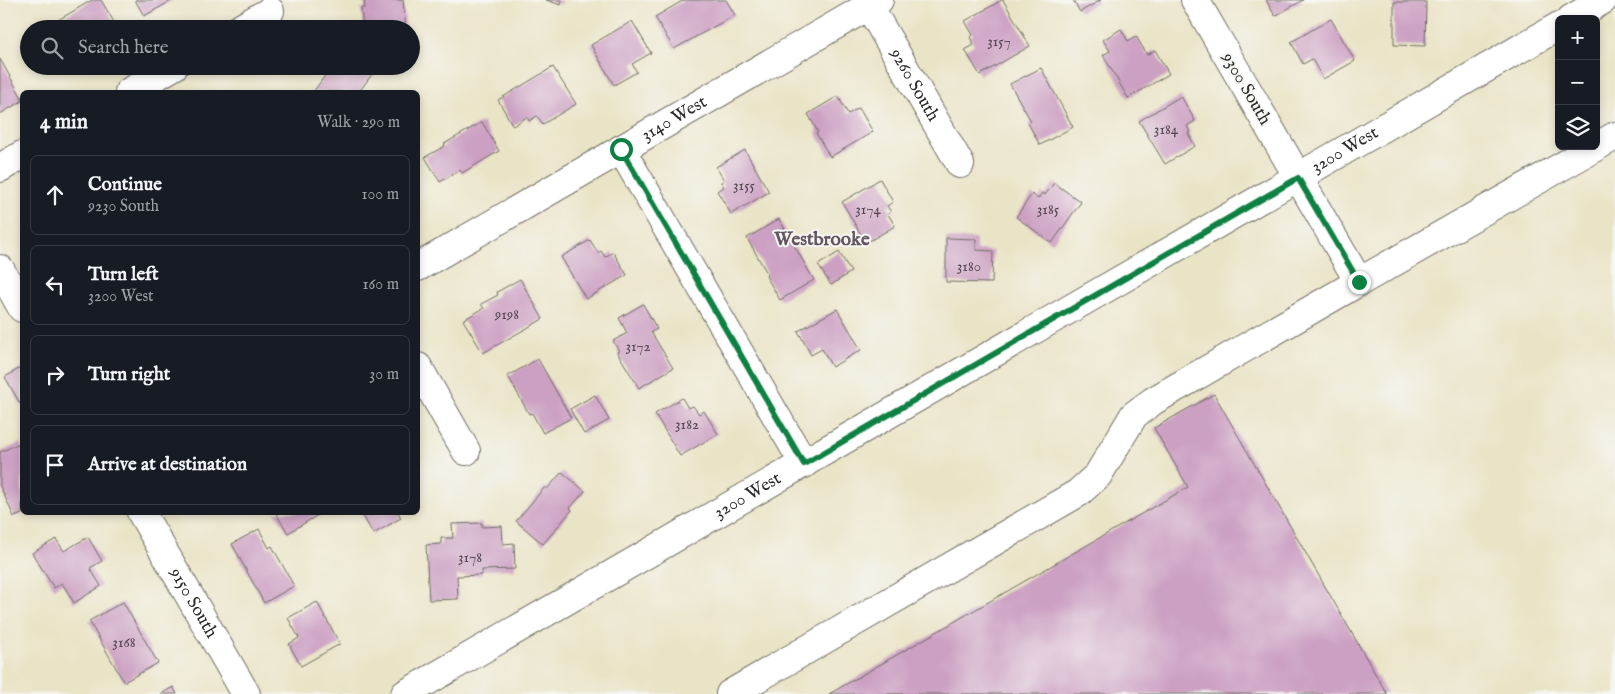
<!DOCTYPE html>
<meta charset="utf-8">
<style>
body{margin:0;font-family:"IM FELL English",serif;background:#20242c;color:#f1f3f6}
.controls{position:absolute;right:15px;top:15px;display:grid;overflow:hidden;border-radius:8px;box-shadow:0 2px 8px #0003}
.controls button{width:45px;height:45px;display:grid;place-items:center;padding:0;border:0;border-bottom:1px solid #363941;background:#171b24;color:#f1f3f6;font:25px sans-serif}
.stop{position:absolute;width:15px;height:15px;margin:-11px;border:4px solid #0b8043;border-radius:50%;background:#fff}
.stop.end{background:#0b8043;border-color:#fff;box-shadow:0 1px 5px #0008}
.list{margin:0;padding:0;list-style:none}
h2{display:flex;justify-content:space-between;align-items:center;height:65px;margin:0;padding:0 20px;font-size:21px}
h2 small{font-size:16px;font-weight:400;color:#9ea1a6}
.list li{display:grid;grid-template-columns:32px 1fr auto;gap:15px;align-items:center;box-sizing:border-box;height:80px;margin:0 10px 10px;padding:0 10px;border:1px solid #363941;border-radius:8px}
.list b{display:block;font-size:19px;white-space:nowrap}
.list p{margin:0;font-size:16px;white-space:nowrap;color:#9ea1a6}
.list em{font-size:16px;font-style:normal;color:#9ea1a6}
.icon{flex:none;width:28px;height:28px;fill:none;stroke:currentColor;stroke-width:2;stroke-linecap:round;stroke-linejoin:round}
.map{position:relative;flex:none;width:1615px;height:694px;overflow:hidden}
.search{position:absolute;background:#171b24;box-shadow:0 2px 8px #0003;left:20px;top:20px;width:400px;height:55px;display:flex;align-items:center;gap:12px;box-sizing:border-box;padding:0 18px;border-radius:28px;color:#9ea1a6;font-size:19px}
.panel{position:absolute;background:#171b24;box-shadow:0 2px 8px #0003;left:20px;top:90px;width:400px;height:425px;border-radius:8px}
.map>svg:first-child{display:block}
.building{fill:#cca0c3}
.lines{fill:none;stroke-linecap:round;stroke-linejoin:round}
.minor-casing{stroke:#6e6c62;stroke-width:30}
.minor{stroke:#fff;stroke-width:28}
.route{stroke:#0b8043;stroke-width:6}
.labels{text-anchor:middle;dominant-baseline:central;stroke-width:4;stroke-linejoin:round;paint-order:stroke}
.number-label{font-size:15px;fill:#534851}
.street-label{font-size:18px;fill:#2b2b2b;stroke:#f6f6f2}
.neighbourhood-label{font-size:19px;font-weight:bold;fill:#635460;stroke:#f6f6f2}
</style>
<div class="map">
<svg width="1615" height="694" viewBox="0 0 1615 694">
<rect width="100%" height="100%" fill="#f6f6f2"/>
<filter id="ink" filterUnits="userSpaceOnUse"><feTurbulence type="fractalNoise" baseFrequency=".02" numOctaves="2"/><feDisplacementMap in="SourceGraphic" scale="10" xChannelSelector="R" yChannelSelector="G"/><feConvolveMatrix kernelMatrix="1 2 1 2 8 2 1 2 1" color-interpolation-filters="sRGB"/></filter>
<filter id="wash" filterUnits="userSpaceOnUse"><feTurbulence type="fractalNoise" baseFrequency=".0096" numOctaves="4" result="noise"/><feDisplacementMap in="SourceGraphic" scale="20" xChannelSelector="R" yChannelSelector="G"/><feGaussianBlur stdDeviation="1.12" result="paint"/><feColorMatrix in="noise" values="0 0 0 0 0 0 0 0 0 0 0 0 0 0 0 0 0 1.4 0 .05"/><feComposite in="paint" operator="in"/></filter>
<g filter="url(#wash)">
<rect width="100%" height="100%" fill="#eae4c7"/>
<g id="blocks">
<g class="building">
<polygon points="92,0 101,0 118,29 43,29"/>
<polygon points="135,0 173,0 144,16"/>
<polygon points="364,0 403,0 406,29 363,29 361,8 365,8"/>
<polygon points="546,0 562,0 561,5"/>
<polygon points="684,0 726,0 735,15 674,49 655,17"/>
<polygon points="1002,0 1003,0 1030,46 980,75 965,50 974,45 970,37 973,35 965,21"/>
<polygon points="1073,0 1101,0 1080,12"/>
<polygon points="1266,0 1303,0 1275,16"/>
<polygon points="1394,2 1426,2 1425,46 1394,45"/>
<polygon points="1331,19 1355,61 1323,79 1312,59 1303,64 1291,42"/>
<polygon points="632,21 651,53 632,64 637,72 614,85 591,45"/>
<polygon points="1121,29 1128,41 1136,36 1147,55 1155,50 1169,74 1128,98 1103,55 1110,51 1103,40"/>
<polygon points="0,59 22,98 22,101 0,114"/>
<polygon points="328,66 365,66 373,73 359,92 313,92 327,73 324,72"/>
<polygon points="553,67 576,104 543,124 537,116 529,121 527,117 513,126 498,100"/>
<polygon points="1041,68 1073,127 1040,145 1028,123 1031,121 1010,84"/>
<polygon points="838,96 848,114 859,108 873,132 830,157 816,133 818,132 808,114"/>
<polygon points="1181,96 1195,121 1187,126 1190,132 1188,133 1195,146 1165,164 1139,121"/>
<polygon points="482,122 499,151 462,173 460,170 440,182 425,157 445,146 444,144"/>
<polygon points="745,150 769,192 731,214 717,191 724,187 721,182 724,180 716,167"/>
<polygon points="880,179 893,202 887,206 891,212 888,214 895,226 866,243 842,202"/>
<polygon points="1054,183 1081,202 1052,243 1016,217 1032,194 1038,199 1042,193 1045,195"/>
<polygon points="779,219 814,280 780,300 766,276 768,275 747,238"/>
<polygon points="946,238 976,239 976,250 993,251 992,283 946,282"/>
<polygon points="590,240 598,253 601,251 605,257 613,252 627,275 586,299 561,257"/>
<polygon points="839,252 851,272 831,285 818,265"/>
<polygon points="520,279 543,319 483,353 463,320 484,308 481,304 498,295 497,292"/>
<polygon points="643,304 657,329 651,332 673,368 639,388 617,352 619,351 613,341 627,333 619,318"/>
<polygon points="837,309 861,350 832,367 822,349 811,355 798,331"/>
<polygon points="538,359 571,418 543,433 532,413 529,414 508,376"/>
<polygon points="22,367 22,407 5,377"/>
<polygon points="1214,394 1387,694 829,694 1188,487 1154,428"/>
<polygon points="595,395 609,420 584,434 570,409"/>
<polygon points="682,398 688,408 693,406 699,414 704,411 718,434 680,456 655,414"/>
<polygon points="20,443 22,448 22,514 14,517 0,486 0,452"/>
<polygon points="562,472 585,491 570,508 572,510 543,544 516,521 545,487 547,489"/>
<polygon points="275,512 323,512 288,533"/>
<polygon points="361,512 398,512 401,518 373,534"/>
<polygon points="482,523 482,527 502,526 503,544 514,543 515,569 482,570 482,575 457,576 458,599 429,600 426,545 441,544 441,538 453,538 452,524"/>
<polygon points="259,529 269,548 272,546 294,586 264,603 232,544"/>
<polygon points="88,537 102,561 90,568 101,586 74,603 62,583 54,588 32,553 56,539 64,551"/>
<polygon points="123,602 158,663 124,682 89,621"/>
<polygon points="317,602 340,644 301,666 289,644 299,638 288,618"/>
<polygon points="173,687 177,694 161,694"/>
</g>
</g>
</g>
<g filter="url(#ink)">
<use href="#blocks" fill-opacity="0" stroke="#6e6c62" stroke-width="1"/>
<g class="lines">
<g class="minor-casing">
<g id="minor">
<path id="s1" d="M869,6L960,164"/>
<polyline points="1571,19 1603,0"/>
<polyline points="239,29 270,11"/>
<polyline points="129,92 174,66"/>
<polyline points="621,149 804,464"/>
<polyline points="0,168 22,155"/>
<path id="s2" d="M418,267L879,0"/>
<polyline points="0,269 22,308"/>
<polyline points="1359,282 1615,136"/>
<polyline points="418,367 466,451"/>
<path id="s3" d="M141,512L246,694"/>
<path id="s4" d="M405,694L1559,26"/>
<polyline points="730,694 1078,493 1098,475 1134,415 1153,401 1359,282 1195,0"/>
</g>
</g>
<use href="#minor" class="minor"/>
</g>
</g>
<g class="lines" filter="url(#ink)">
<polyline class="route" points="621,149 804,464 1298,178 1359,282"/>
</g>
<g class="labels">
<g class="number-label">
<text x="999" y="41">3157</text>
<text x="1166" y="129">3184</text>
<text x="744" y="185">3155</text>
<text x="868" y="209">3174</text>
<text x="1048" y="209">3185</text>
<text x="969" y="266">3180</text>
<text x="507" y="314">9198</text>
<text x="638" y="346">3172</text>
<text x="687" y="424">3182</text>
<text x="470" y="557">3178</text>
<text x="124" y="642">3168</text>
</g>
<g class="street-label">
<text stroke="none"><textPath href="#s1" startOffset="91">9260 South</textPath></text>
<text transform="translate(1246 89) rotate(60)">9300 South</text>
<text stroke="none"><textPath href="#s2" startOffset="296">3140 West</textPath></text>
<text stroke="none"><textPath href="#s4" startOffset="1086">3200 West</textPath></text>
<text stroke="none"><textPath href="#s4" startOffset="396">3200 West</textPath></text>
<text stroke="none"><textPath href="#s3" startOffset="105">9150 South</textPath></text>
</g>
<g class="neighbourhood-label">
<text x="822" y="240">Westbrooke</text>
</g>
</g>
</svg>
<div class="controls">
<button>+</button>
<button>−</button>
<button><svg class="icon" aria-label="layers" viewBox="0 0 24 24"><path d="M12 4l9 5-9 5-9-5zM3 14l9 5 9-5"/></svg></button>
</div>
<div class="stop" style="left:621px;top:149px"></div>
<div class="stop end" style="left:1359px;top:282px"></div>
<div class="search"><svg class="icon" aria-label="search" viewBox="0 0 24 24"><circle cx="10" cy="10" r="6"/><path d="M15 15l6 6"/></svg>Search here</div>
<section class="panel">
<h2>4 min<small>Walk · 290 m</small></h2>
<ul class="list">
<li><svg class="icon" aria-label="ahead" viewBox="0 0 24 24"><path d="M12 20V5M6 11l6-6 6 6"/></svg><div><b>Continue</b><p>9230 South</p></div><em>100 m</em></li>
<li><svg class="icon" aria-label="left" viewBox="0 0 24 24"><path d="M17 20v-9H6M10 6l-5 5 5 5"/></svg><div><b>Turn left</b><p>3200 West</p></div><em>160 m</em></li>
<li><svg class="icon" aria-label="right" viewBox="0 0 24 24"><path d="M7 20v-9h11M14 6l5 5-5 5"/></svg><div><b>Turn right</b></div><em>30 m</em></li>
<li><svg class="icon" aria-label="arrive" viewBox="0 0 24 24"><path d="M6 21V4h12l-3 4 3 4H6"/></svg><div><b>Arrive at destination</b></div></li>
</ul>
</section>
</div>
